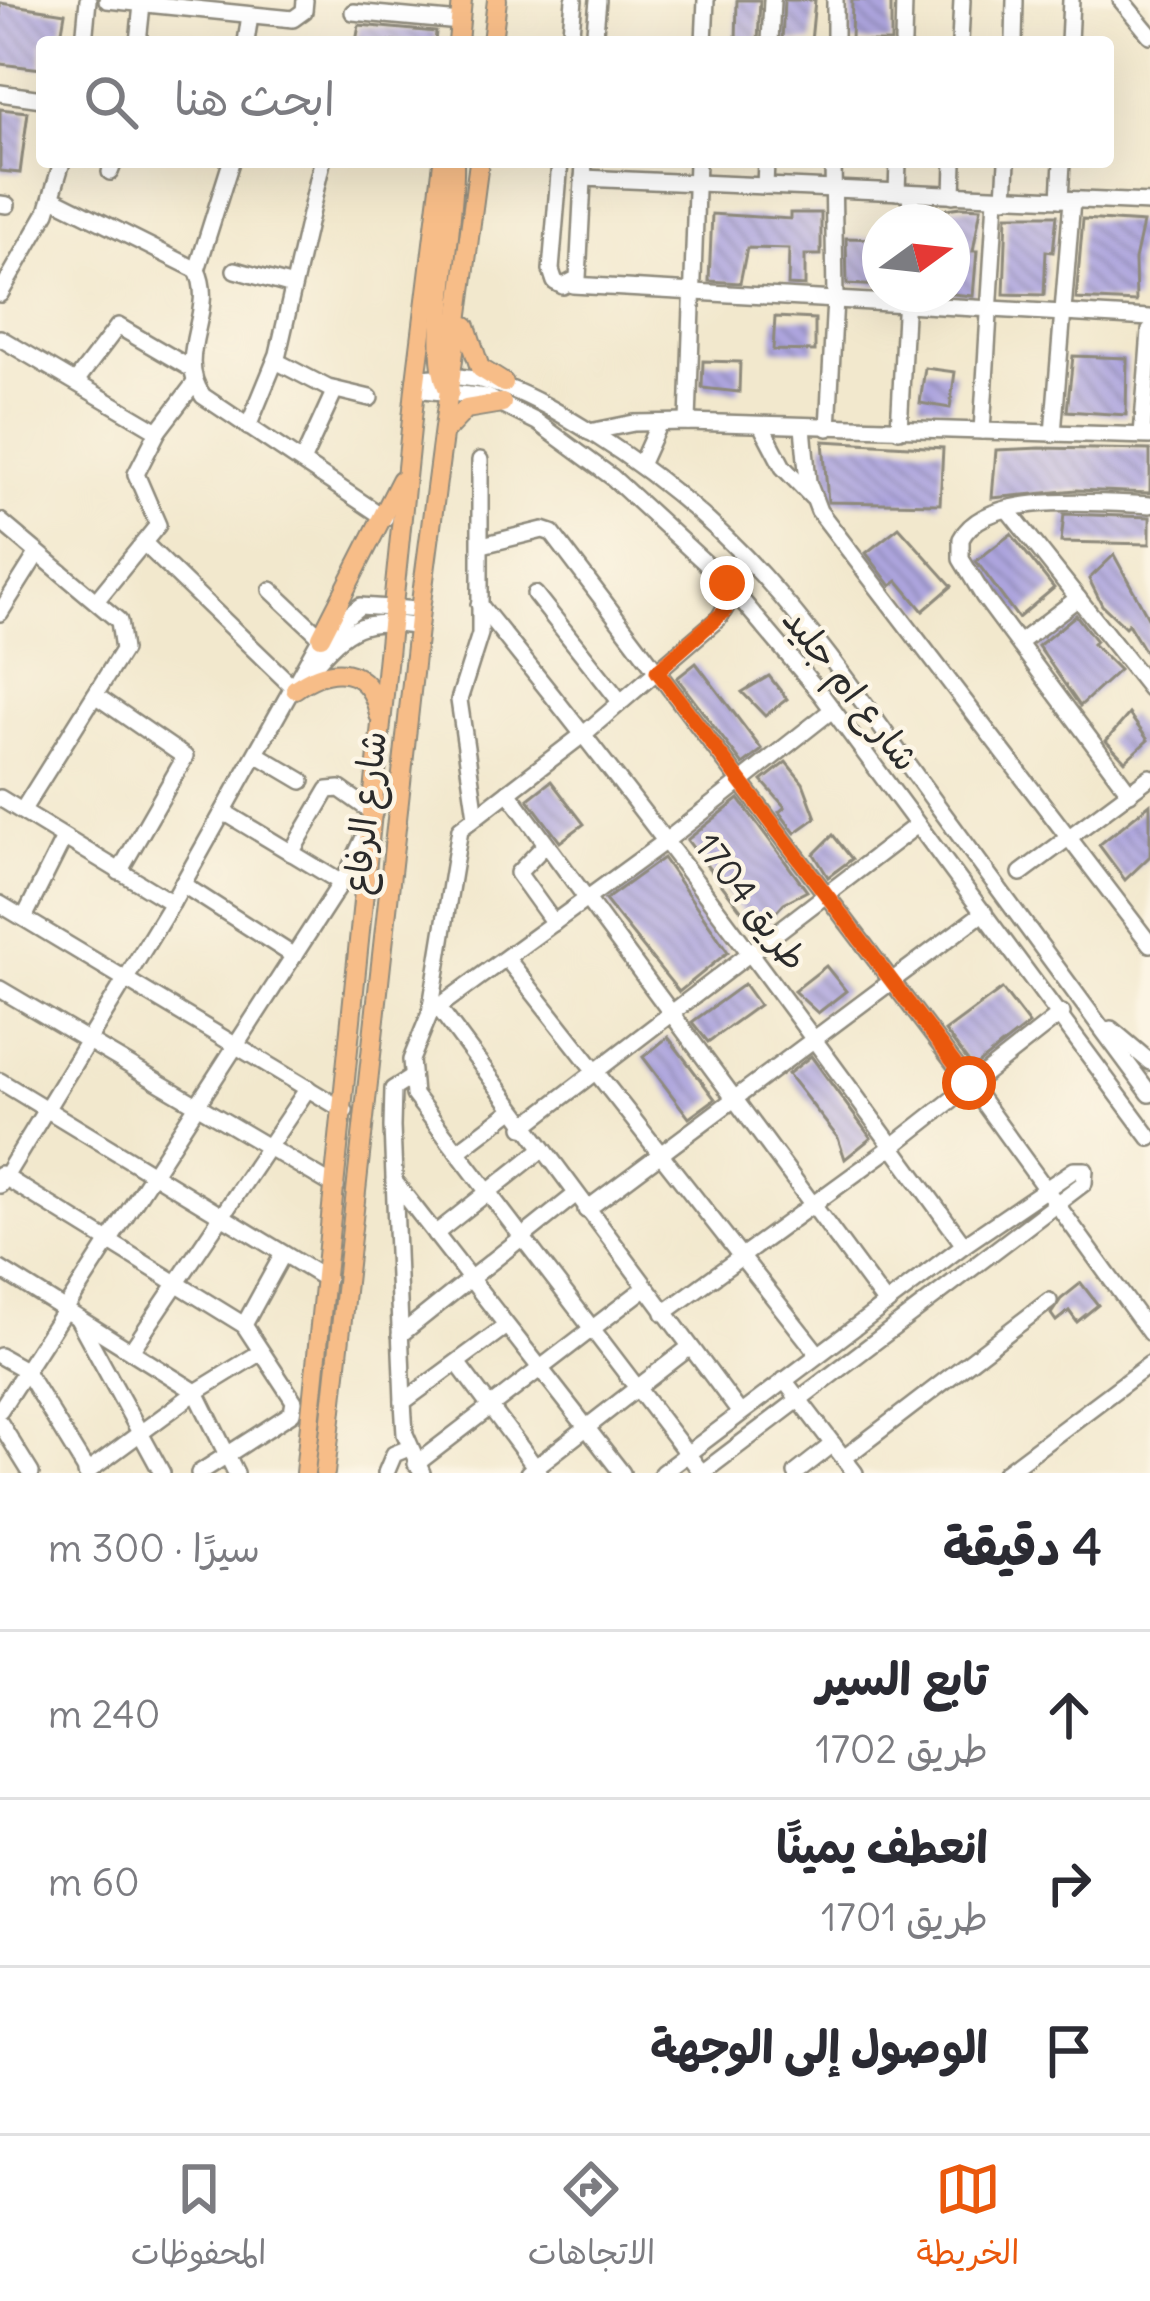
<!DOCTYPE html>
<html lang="ar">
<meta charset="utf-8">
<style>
body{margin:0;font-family:Delius,"Playpen Sans Arabic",sans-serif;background:#f2f2f3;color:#2b2b33;direction:rtl}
.compass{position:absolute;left:862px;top:204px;width:108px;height:108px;border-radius:50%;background:#fff;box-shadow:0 12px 48px #0002;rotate:75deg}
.stop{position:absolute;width:36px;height:36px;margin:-27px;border:9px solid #ea580c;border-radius:50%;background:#fff}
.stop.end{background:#ea580c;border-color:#fff;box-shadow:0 3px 12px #0008}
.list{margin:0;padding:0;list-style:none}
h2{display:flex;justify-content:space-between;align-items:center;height:156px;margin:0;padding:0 48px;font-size:51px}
h2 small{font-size:39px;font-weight:400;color:#7c7c81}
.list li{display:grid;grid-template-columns:78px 1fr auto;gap:36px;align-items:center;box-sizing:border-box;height:168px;padding:0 48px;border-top:3px solid #e1e1e2}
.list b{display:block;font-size:45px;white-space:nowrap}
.list p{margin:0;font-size:39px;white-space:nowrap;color:#7c7c81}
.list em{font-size:39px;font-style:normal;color:#7c7c81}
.icon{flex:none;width:66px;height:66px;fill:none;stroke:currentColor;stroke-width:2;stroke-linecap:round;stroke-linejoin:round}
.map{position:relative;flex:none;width:1150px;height:1473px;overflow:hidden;direction:ltr}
.search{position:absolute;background:#fff;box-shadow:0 12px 48px #0002;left:36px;right:36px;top:36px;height:132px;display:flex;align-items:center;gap:30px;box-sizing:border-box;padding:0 42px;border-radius:12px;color:#7c7c81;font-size:45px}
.sheet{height:660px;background:#fff}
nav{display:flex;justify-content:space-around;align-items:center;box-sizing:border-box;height:168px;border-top:3px solid #e1e1e2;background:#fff;font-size:33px;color:#7c7c81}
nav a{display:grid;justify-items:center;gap:6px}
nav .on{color:#ea580c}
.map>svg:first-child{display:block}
.building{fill:url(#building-back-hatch)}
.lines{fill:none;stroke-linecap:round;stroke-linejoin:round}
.minor-casing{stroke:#8e8a7c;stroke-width:20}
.major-casing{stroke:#8e8a7c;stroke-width:22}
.minor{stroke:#fff;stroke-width:15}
.major{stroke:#f7bd88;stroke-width:18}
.route{stroke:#ea580c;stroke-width:15}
.labels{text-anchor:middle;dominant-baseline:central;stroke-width:9;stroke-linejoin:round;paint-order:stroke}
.street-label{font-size:36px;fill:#2b2b2b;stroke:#fcf5e5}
</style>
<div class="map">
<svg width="1150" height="1473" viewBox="0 0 1150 1473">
<defs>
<pattern id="building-back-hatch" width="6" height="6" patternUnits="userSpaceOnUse" patternTransform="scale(3)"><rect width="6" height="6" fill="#ada5de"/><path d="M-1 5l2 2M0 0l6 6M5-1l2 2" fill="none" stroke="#8d87b4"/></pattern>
</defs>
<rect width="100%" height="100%" fill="#fcf5e5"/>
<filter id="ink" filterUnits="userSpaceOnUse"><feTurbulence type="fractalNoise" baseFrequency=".00833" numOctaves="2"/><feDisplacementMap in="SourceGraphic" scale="24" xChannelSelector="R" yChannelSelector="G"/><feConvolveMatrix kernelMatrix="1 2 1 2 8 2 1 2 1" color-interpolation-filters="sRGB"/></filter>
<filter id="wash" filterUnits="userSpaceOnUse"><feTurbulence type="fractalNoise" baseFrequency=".004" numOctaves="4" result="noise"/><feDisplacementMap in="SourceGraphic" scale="48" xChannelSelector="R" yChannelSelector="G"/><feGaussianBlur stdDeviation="2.7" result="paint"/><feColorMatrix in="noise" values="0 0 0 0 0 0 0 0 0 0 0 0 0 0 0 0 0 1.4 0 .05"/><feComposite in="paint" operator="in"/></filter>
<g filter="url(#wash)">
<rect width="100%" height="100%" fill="#f2e8cd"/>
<g id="blocks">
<g class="building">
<polygon points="737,0 760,0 758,42 736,42"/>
<polygon points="784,0 815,0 811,42 782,42"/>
<polygon points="852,0 891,0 891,42 851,42"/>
<polygon points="0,3 65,13 60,42 42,42 42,69 0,64"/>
<polygon points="359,25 436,32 435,42 356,42"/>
<polygon points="0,109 28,112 20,173 0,171"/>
<polygon points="961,207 981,208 973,251 977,251 973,296 952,294 952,222 930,222 930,211"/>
<polygon points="790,213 821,213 821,255 805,255 805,286 788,285 789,249 747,248 740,283 709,281 712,214 790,219"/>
<polygon points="1007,215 1057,215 1053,252 1046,251 1044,295 1004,294"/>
<polygon points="1083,219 1143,223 1135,260 1136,302 1076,299"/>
<polygon points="846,238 880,239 880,286 847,284"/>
<polygon points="775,317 815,319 815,351 773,350"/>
<polygon points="1073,356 1127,358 1126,415 1067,411"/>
<polygon points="703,361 740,362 739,392 702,388"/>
<polygon points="925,368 955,372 950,408 920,403"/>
<polygon points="823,441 943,448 940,504 828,502"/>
<polygon points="1040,448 1150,450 1150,493 1076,490 992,498 996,450"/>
<polygon points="1064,514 1150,517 1150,544 1061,542"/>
<polygon points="899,527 952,586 923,611 898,581 891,586 866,553"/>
<polygon points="1011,534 1054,588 1018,618 976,561"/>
<polygon points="1114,555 1150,621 1150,660 1128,624 1125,627 1102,605 1089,579"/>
<polygon points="1076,615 1096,641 1093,644 1119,670 1080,706 1038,646"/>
<polygon points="696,663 762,750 743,765 677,678"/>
<polygon points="769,676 787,699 765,716 742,692"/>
<polygon points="1129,714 1148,740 1125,761 1106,741"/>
<polygon points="786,762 803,783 816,818 795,833 779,812 785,807 762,781"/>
<polygon points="551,781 584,824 560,842 528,799"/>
<polygon points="739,799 807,891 784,903 758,932 687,840"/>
<polygon points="1150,804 1150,856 1125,880 1099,845"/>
<polygon points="833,835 852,859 828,877 814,854"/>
<polygon points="663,858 728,952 679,992 605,900"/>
<polygon points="826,966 846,991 818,1013 794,991"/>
<polygon points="744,984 759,1005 708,1042 692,1022"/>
<polygon points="1002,989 1029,1024 973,1068 945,1031"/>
<polygon points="668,1037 715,1099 689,1118 643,1057"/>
<polygon points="811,1056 871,1138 845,1159 838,1138 788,1074"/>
<polygon points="1081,1283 1098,1305 1077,1322 1069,1311 1056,1321 1051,1314 1061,1299"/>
</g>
</g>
</g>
<g filter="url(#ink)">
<use href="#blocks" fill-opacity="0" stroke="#8e8a7c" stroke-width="3"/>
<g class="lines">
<g class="minor-casing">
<g id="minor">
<polyline points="107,0 293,19 304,11 305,0"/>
<polyline points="1121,0 1150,35"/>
<polyline points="353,12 460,22"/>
<polyline points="84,42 88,0"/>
<polyline points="138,42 142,5"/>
<polyline points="246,42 250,15"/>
<polyline points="570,42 574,0"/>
<polyline points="594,42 598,0"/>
<polyline points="704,42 706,0"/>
<polyline points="770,42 772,0"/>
<polyline points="835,42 835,0"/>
<polyline points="903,42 904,0"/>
<polyline points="960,42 962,0"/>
<polyline points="1014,42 1015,0"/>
<polyline points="1069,42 1071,0"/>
<polyline points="0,93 42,99"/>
<polyline points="560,162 551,270 555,282 563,286 578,278 584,162"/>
<polyline points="110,172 114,162"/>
<polyline points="583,178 1150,203"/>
<polyline points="765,186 766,162"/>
<polyline points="897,192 898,162"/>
<polyline points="953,195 954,162"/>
<polyline points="53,198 197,270"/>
<polyline points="1005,198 1007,162"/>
<polyline points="1060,199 1062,162"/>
<polyline points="0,204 7,205"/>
<polyline points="909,222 911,193"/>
<path d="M197,270C217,311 173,355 203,396L385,518"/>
<polyline points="197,270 231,162"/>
<polyline points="235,270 293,286"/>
<polyline points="573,285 1150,318"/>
<polyline points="0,294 47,212 62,162"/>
<polyline points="0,338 158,431"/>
<polyline points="276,361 328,388 370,398"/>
<path d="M416,379C486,367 535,398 592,433C759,538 827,655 940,809C1010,905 1080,999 1150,1094"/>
<polyline points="77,380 118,326 190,368"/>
<polyline points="415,389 487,397 537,422 612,477 727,583 821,694 1150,1138"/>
<polyline points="688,422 697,162"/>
<polyline points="761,425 783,467 812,497"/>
<polyline points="248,427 278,354 322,162"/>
<polyline points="803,427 808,482 819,511 1150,944"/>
<polyline points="828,428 835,299 833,162"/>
<polyline points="899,430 906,295"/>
<polyline points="982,431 996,198"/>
<polyline points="589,432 634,423 688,422 1150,436"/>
<polyline points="1053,434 1072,200"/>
<polyline points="1142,435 1150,331"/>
<polyline points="302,462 335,390"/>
<polyline points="641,463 659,423"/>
<polyline points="1008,510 1150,689"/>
<polyline points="0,521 119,621 123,650 22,811"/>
<polyline points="146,545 295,689"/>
<polyline points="482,545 543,530 552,533 969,1083 1150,1333"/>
<polyline points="271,590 321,637"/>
<polyline points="535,594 619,700"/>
<polyline points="96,601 158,525 136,474 158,431 194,384"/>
<path d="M479,604C648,812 806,1027 964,1245"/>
<polyline points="0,613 37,554"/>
<polyline points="1019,643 1078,598"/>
<path d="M312,668C347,626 363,617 418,627"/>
<polyline points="95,695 185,757 119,872"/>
<polyline points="258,755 302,781"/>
<polyline points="508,792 886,1304"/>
<path d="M1130,793L984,597L961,559V539C986,490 1103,503 1150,505"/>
<polyline points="0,798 172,903"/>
<polyline points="224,812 340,882"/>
<polyline points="476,816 459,700 480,634 480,460"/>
<polyline points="546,844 518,873 554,923"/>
<polyline points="291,853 328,790 340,789 374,813"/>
<polyline points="1021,873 1150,777"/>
<polyline points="182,884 294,956"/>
<polyline points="0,904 345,1111"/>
<polyline points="24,918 63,840"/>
<polyline points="507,959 818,1354"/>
<polyline points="0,989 336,1187"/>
<polyline points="438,1007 740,1413"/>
<polyline points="433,1011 667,840 832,710"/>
<polyline points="1111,1029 1150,1062"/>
<polyline points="0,1081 327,1280"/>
<polyline points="523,1127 917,825"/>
<polyline points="457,1152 511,1111"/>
<polyline points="0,1174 244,1325 294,1401 292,1413 199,1473"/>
<polyline points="394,1181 622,1473"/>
<polyline points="0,1185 172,903 321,637 360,606 420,610"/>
<polyline points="586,1210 984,912"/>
<polyline points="435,1234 541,1150"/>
<polyline points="0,1269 196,1392 236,1473"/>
<polyline points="664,1313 893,1146 1062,1013"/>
<polyline points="78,1319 162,1473"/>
<polyline points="244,1325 283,1254"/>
<polyline points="400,1335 575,1195"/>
<polyline points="131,1351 308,1088"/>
<polyline points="0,1356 25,1370 88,1473"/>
<polyline points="458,1364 539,1472"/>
<polyline points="784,1380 855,1473"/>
<polyline points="403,1402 392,1127 393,1089 409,1079"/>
<polyline points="0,1410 348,872 367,831"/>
<polyline points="0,1423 31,1473"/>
<polyline points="844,1458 1049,1301"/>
<polyline points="416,1464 645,1288"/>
<polyline points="86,1473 196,1392 261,1352"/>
<polyline points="386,1473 394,1454 409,1448"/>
<polyline points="422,1473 405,1434 403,1402 506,1326"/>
<polyline points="528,1473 690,1347"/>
<polyline points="662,1473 964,1245 1074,1170 1085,1170 1084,1183 702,1473"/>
<polyline points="702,1473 414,1095 411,1060 430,1013 460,829 585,733 719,618 729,602 727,583"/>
<polyline points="796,1473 833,1444"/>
<polyline points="1005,1473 1150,1364"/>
</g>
</g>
<g class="major-casing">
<g id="major">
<polyline points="458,42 462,0"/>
<polyline points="492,42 497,0"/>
<polyline points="466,326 480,368 504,383"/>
<path d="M450,392C425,361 457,213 454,162"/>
<polyline points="447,429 466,409 502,403"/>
<polyline points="321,637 401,480"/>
<path d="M295,689C331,664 370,664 379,715"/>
<polyline points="305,1473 415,389 443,162"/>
<polyline points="325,1473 420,610 479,162"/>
</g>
</g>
<use href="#minor" class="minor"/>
<use href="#major" class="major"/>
</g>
</g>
<g class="lines" filter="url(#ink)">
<polyline class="route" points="727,583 725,611 657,671 969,1083"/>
</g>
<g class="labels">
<g class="street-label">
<text transform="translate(851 689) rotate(52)">شارع ام جليد</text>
<text transform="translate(365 813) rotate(-84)">شارع الرفاع</text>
<text transform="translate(751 902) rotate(53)">طريق 1704</text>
</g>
</g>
</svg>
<svg class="compass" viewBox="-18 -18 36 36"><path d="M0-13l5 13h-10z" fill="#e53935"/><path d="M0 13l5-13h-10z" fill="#7c7c81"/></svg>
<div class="stop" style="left:969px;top:1083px"></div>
<div class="stop end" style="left:727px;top:583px"></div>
<div class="search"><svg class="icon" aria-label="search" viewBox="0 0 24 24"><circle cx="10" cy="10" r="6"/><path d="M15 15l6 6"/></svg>ابحث هنا</div>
</div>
<section class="sheet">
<h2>4 دقيقة<small>سيرًا · 300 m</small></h2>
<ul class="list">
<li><svg class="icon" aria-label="ahead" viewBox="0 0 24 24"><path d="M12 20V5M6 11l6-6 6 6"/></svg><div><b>تابع السير</b><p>طريق 1702</p></div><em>240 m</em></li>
<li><svg class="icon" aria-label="right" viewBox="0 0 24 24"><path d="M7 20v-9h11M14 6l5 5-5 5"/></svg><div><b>انعطف يمينًا</b><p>طريق 1701</p></div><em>60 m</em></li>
<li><svg class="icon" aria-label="arrive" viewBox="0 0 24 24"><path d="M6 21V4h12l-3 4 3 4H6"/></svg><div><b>الوصول إلى الوجهة</b></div></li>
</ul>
</section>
<nav>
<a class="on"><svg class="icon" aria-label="map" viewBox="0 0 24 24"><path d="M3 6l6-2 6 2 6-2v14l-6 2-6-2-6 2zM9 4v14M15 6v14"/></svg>الخريطة</a>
<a><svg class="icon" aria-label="directions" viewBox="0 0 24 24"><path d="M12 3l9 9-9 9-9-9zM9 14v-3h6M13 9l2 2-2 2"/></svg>الاتجاهات</a>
<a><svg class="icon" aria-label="saved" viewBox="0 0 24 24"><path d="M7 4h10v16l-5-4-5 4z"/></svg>المحفوظات</a>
</nav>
